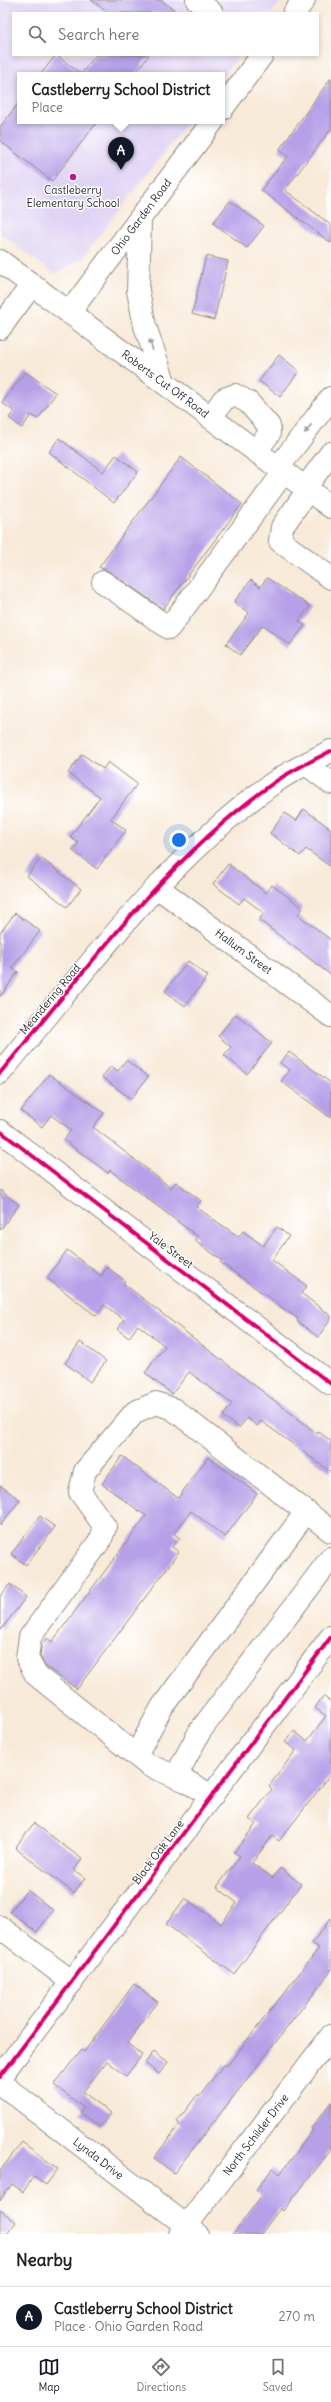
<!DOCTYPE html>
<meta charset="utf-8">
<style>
body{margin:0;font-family:Delius,sans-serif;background:#f6f6f6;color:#202124}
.you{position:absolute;left:179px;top:840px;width:14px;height:14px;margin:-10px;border:3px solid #fff;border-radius:50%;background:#1a73e8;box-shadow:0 0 0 6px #1a73e833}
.badge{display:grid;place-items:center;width:26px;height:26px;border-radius:50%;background:#111827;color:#fff;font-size:13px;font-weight:700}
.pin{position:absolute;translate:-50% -33px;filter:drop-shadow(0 1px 2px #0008)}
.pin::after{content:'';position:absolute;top:21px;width:14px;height:12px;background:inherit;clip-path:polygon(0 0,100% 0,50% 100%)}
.popup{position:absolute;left:17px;top:72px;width:208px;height:52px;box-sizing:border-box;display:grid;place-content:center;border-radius:0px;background:#fff;filter:drop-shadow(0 1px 3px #0005);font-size:13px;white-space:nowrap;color:#757577}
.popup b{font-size:15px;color:#202124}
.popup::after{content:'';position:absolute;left:50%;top:100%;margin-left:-8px;border:8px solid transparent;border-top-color:#fff}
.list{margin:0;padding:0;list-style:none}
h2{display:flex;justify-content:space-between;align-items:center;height:52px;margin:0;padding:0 16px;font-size:17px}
h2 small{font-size:13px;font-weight:400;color:#757577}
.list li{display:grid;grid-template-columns:26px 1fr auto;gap:12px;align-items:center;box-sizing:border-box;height:60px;padding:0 16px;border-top:1px solid #e0e0e0}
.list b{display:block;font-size:15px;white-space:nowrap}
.list p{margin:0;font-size:13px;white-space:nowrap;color:#757577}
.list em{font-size:13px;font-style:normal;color:#757577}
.icon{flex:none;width:22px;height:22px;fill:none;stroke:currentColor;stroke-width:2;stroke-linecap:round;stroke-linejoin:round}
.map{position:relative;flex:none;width:331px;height:2234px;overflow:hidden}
.search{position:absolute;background:#fff;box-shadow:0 2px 6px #0003;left:12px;right:12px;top:12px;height:44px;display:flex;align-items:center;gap:10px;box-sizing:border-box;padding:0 14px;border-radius:0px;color:#757577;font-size:15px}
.sheet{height:112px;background:#fff}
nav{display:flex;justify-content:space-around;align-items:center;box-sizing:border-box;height:56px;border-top:1px solid #e0e0e0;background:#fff;font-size:11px;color:#757577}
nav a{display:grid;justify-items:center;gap:2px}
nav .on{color:#111827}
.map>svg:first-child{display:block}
.built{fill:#e0d4f4}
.building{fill:#b6a0e8}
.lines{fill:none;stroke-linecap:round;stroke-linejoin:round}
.minor-casing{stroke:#928a82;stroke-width:24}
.minor{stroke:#fff;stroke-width:22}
.cycleway-casing{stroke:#fff;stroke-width:6}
.cycleway{stroke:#d6006c;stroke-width:4}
.oneway{fill:#a0a0a0}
.poi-dot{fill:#b5179e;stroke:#fff;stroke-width:1.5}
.labels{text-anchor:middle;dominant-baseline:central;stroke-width:3;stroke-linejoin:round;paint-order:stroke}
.poi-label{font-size:11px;fill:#2b2b2b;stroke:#fff}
.street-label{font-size:11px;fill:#2b2b2b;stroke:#fff}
</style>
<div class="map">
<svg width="331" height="2234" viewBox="0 0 331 2234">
<rect width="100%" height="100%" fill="#fff"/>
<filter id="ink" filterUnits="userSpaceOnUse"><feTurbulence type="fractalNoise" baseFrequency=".025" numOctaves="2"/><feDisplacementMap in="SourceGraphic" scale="8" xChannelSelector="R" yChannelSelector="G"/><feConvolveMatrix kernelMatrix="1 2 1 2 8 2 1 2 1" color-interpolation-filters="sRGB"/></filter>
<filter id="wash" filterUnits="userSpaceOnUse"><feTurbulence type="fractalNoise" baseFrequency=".012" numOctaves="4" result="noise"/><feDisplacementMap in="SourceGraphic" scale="16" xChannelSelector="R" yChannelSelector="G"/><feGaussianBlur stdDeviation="0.9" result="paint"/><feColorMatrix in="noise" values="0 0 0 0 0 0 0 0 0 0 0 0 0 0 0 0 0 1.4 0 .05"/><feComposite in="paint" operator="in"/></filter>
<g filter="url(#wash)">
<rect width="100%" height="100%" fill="#f8ead8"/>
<polygon class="built" points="0,0 282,0 272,13 13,13 13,55 239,55 222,77 222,75 20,75 20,121 188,121 83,257 54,274 0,233"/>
<g id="blocks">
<g class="building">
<polygon points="91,0 161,0 178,13 108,13"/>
<polygon points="56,55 81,74 96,55 149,55 134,75 40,75"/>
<polygon points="331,78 331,129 285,190 331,225 331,243 261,190 288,156 279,150"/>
<polygon points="20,101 20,121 98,121 52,181 0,141 0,127"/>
<polygon points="230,201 264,226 247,248 213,223"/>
<polygon points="206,256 228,261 214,320 192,314"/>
<polygon points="279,355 299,371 280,397 259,381"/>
<polygon points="25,372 56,393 38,419 31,415 22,428 9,418 14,411 2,403"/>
<polygon points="59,438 103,472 116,455 138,472 114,503 49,452"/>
<polygon points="181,457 242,504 163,609 110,572 99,567"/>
<polygon points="267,578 310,606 299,621 305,625 290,645 263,625 240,655 226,644 249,613 234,602 251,580 260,587"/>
<polygon points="82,754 103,769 108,762 137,784 111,819 126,830 97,869 73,851 78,843 70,837 100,797 68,773"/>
<polygon points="304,809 331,829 331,867 306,849 300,856 270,833 285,813 296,821"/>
<polygon points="41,858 81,889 67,907 27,876"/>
<polygon points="228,864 266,893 272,885 303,908 298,915 331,940 331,975 259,920 264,913 244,898 239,904 213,884"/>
<polygon points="15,913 40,931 12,968 18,972 0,997 0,933"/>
<polygon points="188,961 208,976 185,1006 165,991"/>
<polygon points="236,1014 272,1043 247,1074 224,1055 231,1047 218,1036"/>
<polygon points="289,1052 331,1083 331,1118 281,1081 290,1070 280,1063"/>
<polygon points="126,1060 148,1077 131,1099 102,1077 111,1066 118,1071"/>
<polygon points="49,1074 104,1113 93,1127 171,1188 176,1182 201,1201 196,1207 239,1237 243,1231 263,1246 277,1227 289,1236 272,1260 307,1286 301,1293 331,1316 331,1319 318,1337 297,1321 298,1319 220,1262 222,1260 195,1241 198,1237 110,1170 108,1173 64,1140 71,1130 51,1115 42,1127 21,1111"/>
<polygon points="0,1190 19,1205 0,1230"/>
<polygon points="67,1250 101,1276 107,1267 125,1281 123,1283 206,1348 318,1434 319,1432 331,1441 331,1472 261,1421 257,1426 247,1418 239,1428 223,1416 232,1404 189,1372 172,1394 145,1373 165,1346 138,1325 129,1338 117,1329 124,1320 104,1305 96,1316 47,1278"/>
<polygon points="80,1342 106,1361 90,1382 65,1363"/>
<polygon points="122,1456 178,1498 208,1457 257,1494 225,1537 191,1511 174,1534 180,1538 172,1547 179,1552 77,1689 45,1666 40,1656 41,1646 47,1638 52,1642 146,1516 102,1484"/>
<polygon points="0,1485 20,1500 0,1526"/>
<polygon points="40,1516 55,1527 26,1565 11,1554"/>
<polygon points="10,1584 26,1597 0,1631 0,1597"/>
<polygon points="323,1696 331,1702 331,1774 279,1841 272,1836 252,1863 273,1878 280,1868 301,1884 234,1974 166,1924 185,1898 221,1924 237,1903 217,1887 240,1856 234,1852 256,1824 249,1819 272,1789 269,1786 296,1750 285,1742 294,1731 307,1741 326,1716 315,1708"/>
<polygon points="34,1823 82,1859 74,1870 85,1878 74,1893 15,1848"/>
<polygon points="27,1890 53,1910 37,1932 10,1912"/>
<polygon points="331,1918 331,1971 174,2173 154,2158 180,2124 177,2122 197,2095 199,2097 224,2064 227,2066 319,1948 312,1943"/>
<polygon points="134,1984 158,2002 127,2043 142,2055 126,2076 107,2061 83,2092 111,2113 100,2127 80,2112 84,2108 54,2085 81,2050 84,2052"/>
<polygon points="154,2051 168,2062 159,2074 145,2063"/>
<polygon points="331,2102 331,2150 283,2211 280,2208 261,2234 233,2234 262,2195 256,2190 273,2168 280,2174 313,2130 311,2129"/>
<polygon points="22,2142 58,2169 46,2185 34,2176 23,2192 12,2184 0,2201 0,2171"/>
<polygon points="0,2210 16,2222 7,2234 0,2234"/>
</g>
</g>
</g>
<g filter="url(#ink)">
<use href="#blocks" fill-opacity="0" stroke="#928a82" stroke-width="1"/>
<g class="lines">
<g class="minor-casing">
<g id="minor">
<polyline points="197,0 212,13"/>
<polyline points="294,13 304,0"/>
<polyline points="222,109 262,55"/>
<polyline points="140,220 138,291 145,326 164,382"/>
<path id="s1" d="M0,261L331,507"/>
<path id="s2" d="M69,313L213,121"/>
<polyline points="0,328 31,286"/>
<polyline points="211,417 224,399 235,395 248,402 269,426 269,434 256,451"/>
<polyline points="278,468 331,398"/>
<polyline points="305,488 331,453"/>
<polyline points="308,490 282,527 280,541 331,578"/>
<polyline points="103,582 169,628 284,472"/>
<polyline points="306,764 331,783"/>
<path id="s3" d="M157,887L331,1016"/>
<path d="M0,1073C83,974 163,863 268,787C287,772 310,762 331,751"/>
<polyline points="0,1131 331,1384"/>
<polyline points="136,1755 162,1707 306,1512"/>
<polyline points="176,1776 200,1731 331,1558"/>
<polyline points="212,1796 186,1781 148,1765 36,1675 27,1658 30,1637 101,1539 105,1527 80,1492 85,1471 135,1412 156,1403 173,1409 331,1531"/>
<polyline points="0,1927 72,1982"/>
<polyline points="0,2077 331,1637"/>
<path id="s4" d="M0,2083L197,2234"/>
<path id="s5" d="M180,2234L331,2036"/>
</g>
</g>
<use href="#minor" class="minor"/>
<g class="cycleway-casing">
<g id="cycleway">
<path d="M0,1073C83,974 163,863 268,787C287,772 310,762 331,751"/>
<polyline points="0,1131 331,1384"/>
<polyline points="0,2077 331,1637"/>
</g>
</g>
<use href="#cycleway" class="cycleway"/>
</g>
<defs><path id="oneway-solid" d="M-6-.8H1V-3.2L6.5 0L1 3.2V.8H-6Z"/></defs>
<g class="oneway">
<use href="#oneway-solid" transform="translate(151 345) rotate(-108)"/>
<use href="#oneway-solid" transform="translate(308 429) rotate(127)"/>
</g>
</g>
<circle class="poi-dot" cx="73" cy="177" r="4"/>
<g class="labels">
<g class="poi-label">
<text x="73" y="190">Castleberry<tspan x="73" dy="13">Elementary School</tspan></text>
</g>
<g class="street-label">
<text stroke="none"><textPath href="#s2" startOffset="120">Ohio Garden Road</textPath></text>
<text stroke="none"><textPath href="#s1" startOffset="206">Roberts Cut Off Road</textPath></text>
<text stroke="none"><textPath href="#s3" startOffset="108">Hallum Street</textPath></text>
<text transform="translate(50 999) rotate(-50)">Meandering Road</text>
<text transform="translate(171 1250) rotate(37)">Yale Street</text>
<text transform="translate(158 1852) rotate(-53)">Black Oak Lane</text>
<text stroke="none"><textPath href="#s5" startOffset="125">North Schilder Drive</textPath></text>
<text stroke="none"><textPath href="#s4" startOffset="124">Lynda Drive</textPath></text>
</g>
</g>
</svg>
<div class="you"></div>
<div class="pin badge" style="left:121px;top:170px">A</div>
<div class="popup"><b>Castleberry School District</b>Place</div>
<div class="search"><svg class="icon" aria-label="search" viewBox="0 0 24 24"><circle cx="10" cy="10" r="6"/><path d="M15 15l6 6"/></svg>Search here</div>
</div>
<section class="sheet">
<h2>Nearby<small></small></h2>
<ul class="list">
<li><span class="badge">A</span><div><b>Castleberry School District</b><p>Place · Ohio Garden Road</p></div><em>270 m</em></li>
</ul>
</section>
<nav>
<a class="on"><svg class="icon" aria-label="map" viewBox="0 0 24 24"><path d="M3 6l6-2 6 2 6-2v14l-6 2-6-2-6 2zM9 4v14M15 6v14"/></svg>Map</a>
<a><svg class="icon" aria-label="directions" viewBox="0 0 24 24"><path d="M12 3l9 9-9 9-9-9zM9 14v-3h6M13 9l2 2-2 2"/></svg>Directions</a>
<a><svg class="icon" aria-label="saved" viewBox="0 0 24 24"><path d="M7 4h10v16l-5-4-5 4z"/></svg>Saved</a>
</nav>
